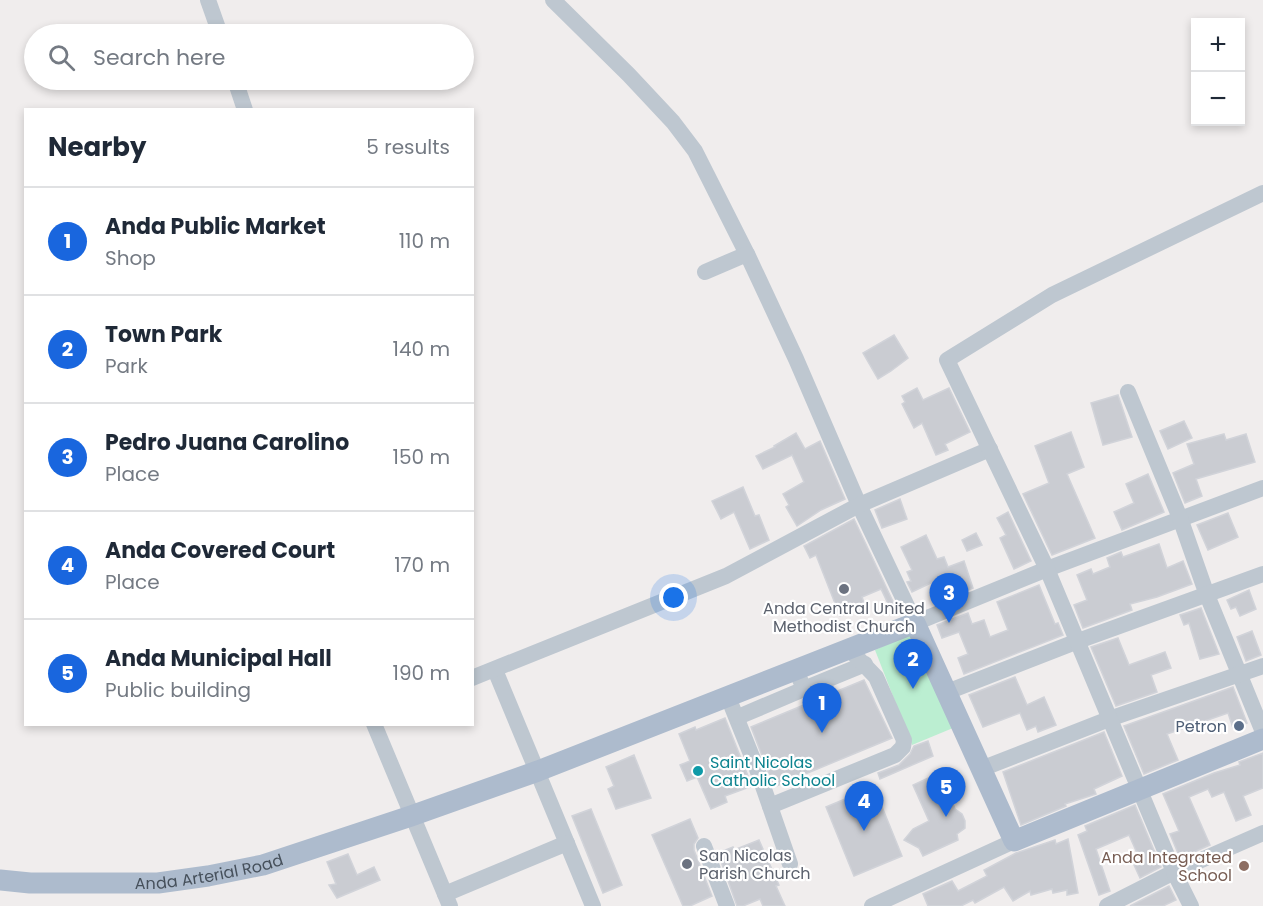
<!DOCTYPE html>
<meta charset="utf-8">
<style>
body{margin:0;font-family:Poppins,sans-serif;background:#f2f2f3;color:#1f2937}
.controls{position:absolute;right:18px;top:18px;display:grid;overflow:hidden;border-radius:0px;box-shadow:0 3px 9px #0003}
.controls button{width:54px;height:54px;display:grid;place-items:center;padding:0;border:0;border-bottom:2px solid #e0e1e3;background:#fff;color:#1f2937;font:30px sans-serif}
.you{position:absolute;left:674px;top:598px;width:21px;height:21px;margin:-15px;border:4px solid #fff;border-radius:50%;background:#1a73e8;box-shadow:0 0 0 9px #1a73e833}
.badge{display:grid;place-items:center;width:39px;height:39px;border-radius:50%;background:#1966de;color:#fff;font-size:20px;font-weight:700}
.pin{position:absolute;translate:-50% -50px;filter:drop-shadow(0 2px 3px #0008)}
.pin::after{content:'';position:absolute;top:32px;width:21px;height:18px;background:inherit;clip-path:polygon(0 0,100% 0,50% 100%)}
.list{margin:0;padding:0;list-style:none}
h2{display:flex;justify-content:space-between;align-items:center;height:78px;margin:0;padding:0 24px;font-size:26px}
h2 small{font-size:20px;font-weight:400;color:#747a83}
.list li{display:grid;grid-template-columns:39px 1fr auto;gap:18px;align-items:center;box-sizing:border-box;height:108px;padding:0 24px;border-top:2px solid #e0e1e3}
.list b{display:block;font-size:22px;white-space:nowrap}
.list p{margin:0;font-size:20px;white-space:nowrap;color:#747a83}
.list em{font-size:20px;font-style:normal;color:#747a83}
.icon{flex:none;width:33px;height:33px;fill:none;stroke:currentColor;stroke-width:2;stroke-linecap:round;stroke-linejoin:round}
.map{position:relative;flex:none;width:1263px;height:906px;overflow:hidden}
.search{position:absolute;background:#fff;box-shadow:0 3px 9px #0003;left:24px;top:24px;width:450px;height:66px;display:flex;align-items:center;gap:15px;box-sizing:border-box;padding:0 21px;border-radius:33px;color:#747a83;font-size:22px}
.panel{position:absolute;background:#fff;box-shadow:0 3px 9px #0003;left:24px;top:108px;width:450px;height:618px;border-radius:0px}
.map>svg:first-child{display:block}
.green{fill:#bbeed1}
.building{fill:#caccd2;stroke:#d1d3d9;stroke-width:1.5}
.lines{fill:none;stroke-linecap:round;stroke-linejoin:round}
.minor{stroke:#bec7d0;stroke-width:16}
.major{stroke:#adbbcd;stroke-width:21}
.worship-dot{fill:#6b7280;stroke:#fff;stroke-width:2}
.service-dot{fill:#5c6f8a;stroke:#fff;stroke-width:2}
.culture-dot{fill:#0f9aa8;stroke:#fff;stroke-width:2}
.education-dot{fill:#8d6e63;stroke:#fff;stroke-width:2}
.labels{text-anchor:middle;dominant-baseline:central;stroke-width:4.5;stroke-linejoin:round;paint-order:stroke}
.worship-label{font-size:16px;fill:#5b616d;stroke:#fff}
.service-label{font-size:16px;fill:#4e5e75;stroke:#fff;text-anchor:end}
.culture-label{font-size:16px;fill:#0d838f;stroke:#fff;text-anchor:start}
.education-label{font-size:16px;fill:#785e54;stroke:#fff;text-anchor:end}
.street-label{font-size:16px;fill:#46505b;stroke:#fff}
</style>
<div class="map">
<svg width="1263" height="906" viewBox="0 0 1263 906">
<rect width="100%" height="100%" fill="#f0eded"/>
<polygon class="green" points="914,632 953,728 912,745 875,650"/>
<g class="building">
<polygon points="894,335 908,358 891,371 878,379 863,353"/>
<polygon points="917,388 923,400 949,388 970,432 945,444 948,450 936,455 922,423 914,428 902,404 905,402 902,396"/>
<polygon points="1118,395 1132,437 1103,445 1091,403"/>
<polygon points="1184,421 1192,438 1168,449 1160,431"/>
<polygon points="1071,432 1084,467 1067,474 1095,538 1052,555 1023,494 1049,483 1035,446"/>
<polygon points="796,433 805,449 820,441 845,499 821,510 797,526 786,507 789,505 783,494 804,482 792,455 763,469 756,456 775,447 774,446"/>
<polygon points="1224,434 1226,440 1246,434 1255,462 1196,479 1202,496 1185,503 1173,473 1194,464 1187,444"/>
<polygon points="1148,474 1164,512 1122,530 1114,512 1134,503 1126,484"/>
<polygon points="743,487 755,516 759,515 769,540 750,549 734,512 721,519 712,501"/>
<polygon points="900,499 907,519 882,528 875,510"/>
<polygon points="1008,512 1031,561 1014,569 1000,538 1006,535 997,518"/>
<polygon points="1228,513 1238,537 1208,550 1197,525"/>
<polygon points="854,519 897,610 892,612 881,589 862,597 865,605 840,616 816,555 810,558 804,546"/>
<polygon points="976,533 982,545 967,551 962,540"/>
<polygon points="926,535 937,559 944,557 948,567 964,561 973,588 943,600 935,581 912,592 907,582 911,581 907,572 912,570 901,547"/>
<polygon points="1159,544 1167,568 1183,561 1192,584 1157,597 1130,604 1132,610 1083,628 1074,605 1087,600 1077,575 1091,569 1093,574 1110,567 1107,558 1121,552 1123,557"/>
<polygon points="1039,585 1055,624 1058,623 1063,635 964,674 958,658 968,654 959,632 942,638 937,625 968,613 972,624 984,620 990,637 1008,630 997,602"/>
<polygon points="1249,590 1256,609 1240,616 1236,607 1231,609 1227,600"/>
<polygon points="1201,608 1219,654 1200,659 1189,623 1184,625 1180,615"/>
<polygon points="1252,631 1261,655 1246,661 1237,637"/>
<polygon points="1118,638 1129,665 1165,652 1171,668 1151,675 1157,692 1116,706 1091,647"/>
<polygon points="1015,677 1027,705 1044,697 1056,725 1038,732 1036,726 1027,730 1020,713 983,727 969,695"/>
<polygon points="864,680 892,738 774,787 751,727"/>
<polygon points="1233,687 1247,723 1233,728 1228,713 1167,734 1178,760 1144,774 1124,726"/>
<polygon points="725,718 752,786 725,796 727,802 711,809 697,777 687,781 680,765 690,761 679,734 695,727 696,730"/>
<polygon points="1104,732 1122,776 1094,789 1096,794 1065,804 1066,806 1021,825 1003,772"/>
<polygon points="928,741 933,756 880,779 878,773 899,765 910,754 914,746"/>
<polygon points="1263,753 1263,788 1243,796 1251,815 1236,821 1224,792 1212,797 1208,789 1189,797 1210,845 1180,858 1170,834 1179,831 1163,794 1214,773 1240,765 1239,762"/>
<polygon points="634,755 651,798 616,809 608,789 614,786 606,767"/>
<polygon points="941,772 955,809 962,814 965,821 965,828 957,834 958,840 923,856 919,848 904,840 913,829 929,821 913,785"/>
<polygon points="874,787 902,856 854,876 826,807"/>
<polygon points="1135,805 1161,867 1140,878 1134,865 1141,862 1129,835 1096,849 1110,891 1099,895 1078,835 1087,831 1085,826"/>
<polygon points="591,809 622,885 603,893 572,816"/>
<polygon points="690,819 698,838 694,844 694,850 712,896 690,906 683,906 652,835"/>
<polygon points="1068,839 1078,893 1067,895 1067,890 1053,893 1052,889 1031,895 1030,891 1013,901 1004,887 975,903 973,900 961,906 928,906 923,894 952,881 958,891 987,876 984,870 1016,853 1055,840 1056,844"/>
<polygon points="759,840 779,885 776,886 785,906 763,906 760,899 743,906 737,906 718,853 733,847 734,850"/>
<polygon points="348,854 357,875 374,867 380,880 337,898 329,885 336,884 327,862"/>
<polygon points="1169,886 1176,900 1163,906 1130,906"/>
</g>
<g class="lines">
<g class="minor">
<polyline points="208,0 220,34"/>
<polyline points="553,0 629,75 673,122 695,151 748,256 796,359 859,505 915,623 1047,569 1263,488"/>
<polyline points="235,80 245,110"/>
<polyline points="705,272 747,254"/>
<polyline points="1128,392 1180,518 1207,595 1263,732"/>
<polyline points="495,670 593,906"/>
<polyline points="472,678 726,576 859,505 990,449"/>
<polyline points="804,689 865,664"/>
<polyline points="947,692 1078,641 1263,574"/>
<polyline points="728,697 757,769 790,864"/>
<polyline points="738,717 804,689 796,670"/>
<polyline points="374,724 450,906"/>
<polyline points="981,769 1109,719 1263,666"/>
<polyline points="770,806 895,755 903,747 904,740 876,677 849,649"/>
<polyline points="704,846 727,906"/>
<polyline points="445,894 567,843"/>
<polyline points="872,906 1014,841"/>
<polyline points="1107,906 1174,872 1047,569 947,360 1052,295 1263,193"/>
<polyline points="1191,906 1174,872 1263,833"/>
</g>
<path class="major" id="s1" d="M0,880L30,883H158L208,876L263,865L411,816L538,771L915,623L1014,841L1263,739"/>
</g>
<g class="worship-dot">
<circle cx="844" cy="589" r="6"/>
<circle cx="687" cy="864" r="6"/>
</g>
<circle class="service-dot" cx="1239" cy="726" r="6"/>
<circle class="culture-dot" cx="698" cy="771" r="6"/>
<circle class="education-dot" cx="1244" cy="866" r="6"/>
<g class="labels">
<g class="worship-label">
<text x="844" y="608">Anda Central United<tspan x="844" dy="18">Methodist Church</tspan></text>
<text x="699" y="855" text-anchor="start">San Nicolas<tspan x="699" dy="18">Parish Church</tspan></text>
</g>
<g class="service-label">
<text x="1227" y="726">Petron</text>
</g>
<g class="culture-label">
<text x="710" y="762">Saint Nicolas<tspan x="710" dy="18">Catholic School</tspan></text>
</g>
<g class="education-label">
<text x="1232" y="857">Anda Integrated<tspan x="1232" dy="18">School</tspan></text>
</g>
<g class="street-label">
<text stroke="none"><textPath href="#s1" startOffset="210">Anda Arterial Road</textPath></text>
</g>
</g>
</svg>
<div class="controls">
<button>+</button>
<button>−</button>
</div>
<div class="you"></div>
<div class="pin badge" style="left:822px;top:733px">1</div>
<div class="pin badge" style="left:913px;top:689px">2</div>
<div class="pin badge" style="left:949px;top:623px">3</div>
<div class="pin badge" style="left:864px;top:831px">4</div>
<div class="pin badge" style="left:946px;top:817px">5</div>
<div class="search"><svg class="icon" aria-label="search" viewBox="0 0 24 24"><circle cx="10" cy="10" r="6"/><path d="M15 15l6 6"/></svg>Search here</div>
<section class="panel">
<h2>Nearby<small>5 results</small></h2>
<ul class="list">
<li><span class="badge">1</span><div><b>Anda Public Market</b><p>Shop</p></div><em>110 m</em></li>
<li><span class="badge">2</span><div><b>Town Park</b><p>Park</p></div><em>140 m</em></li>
<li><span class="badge">3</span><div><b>Pedro Juana Carolino</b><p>Place</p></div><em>150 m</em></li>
<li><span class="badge">4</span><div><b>Anda Covered Court</b><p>Place</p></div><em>170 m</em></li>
<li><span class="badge">5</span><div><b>Anda Municipal Hall</b><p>Public building</p></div><em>190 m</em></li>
</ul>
</section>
</div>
